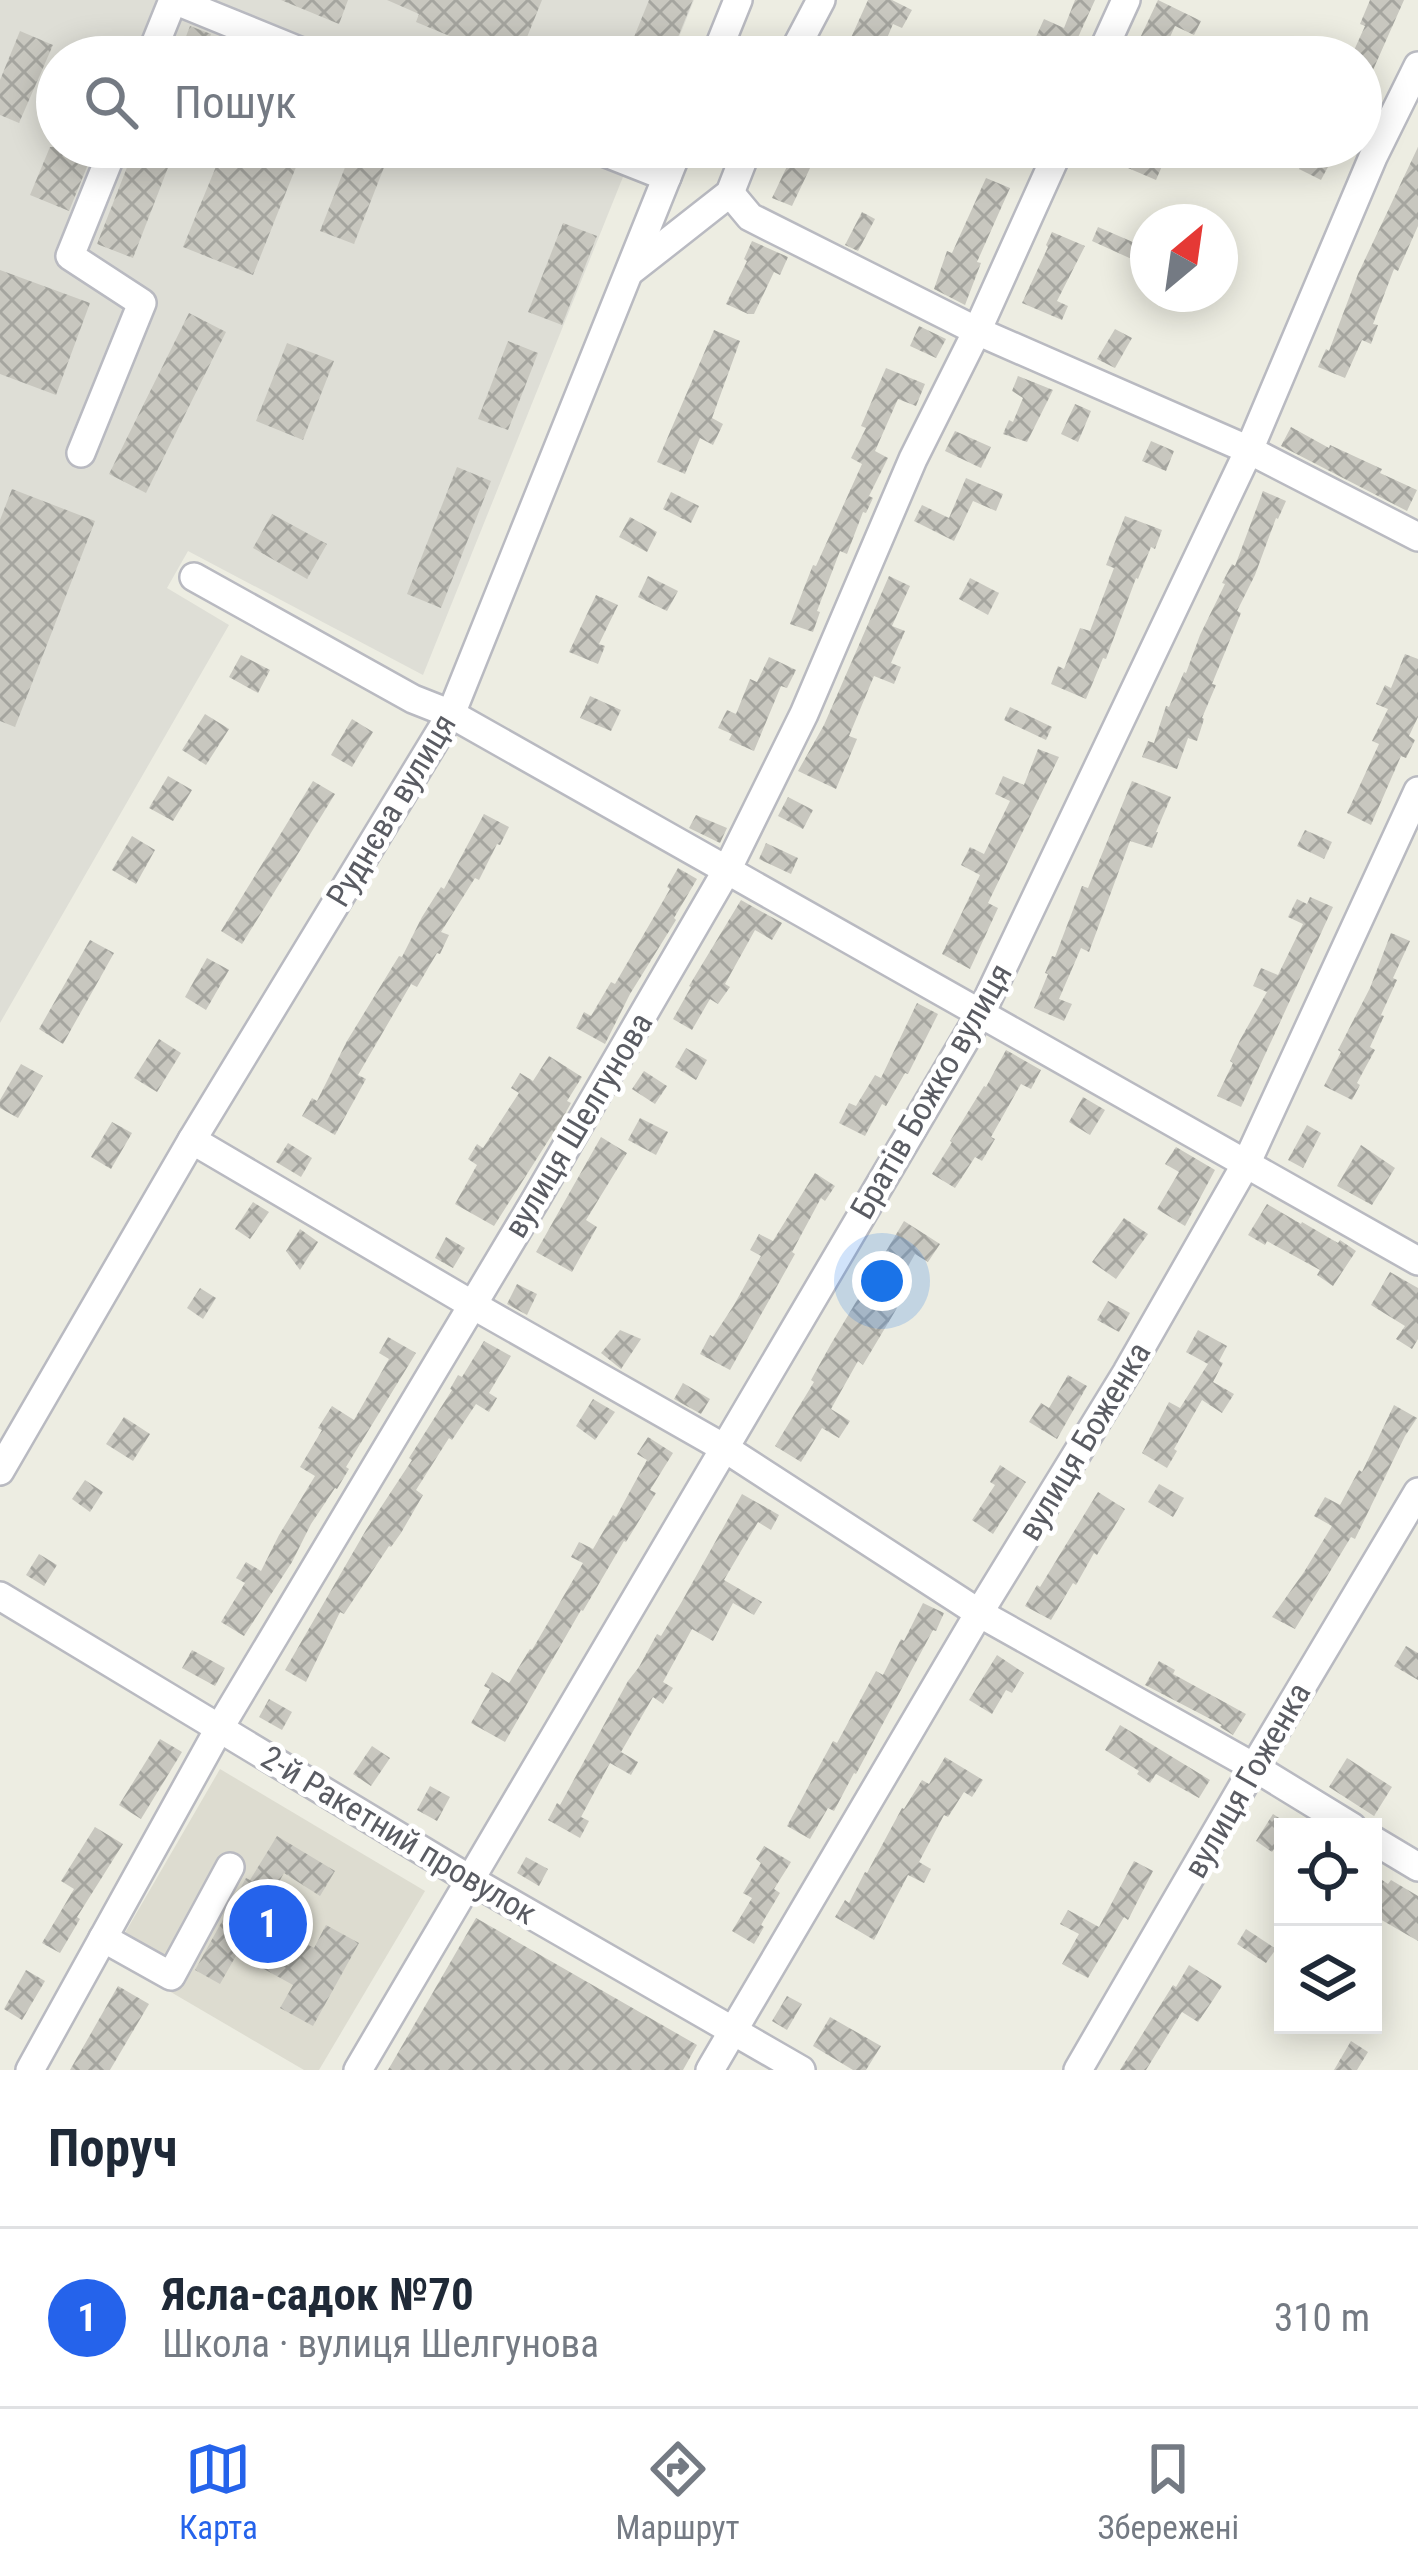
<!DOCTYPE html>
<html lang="uk">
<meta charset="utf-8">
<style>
body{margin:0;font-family:"Roboto Condensed",sans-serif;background:#f6f6f7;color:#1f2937}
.controls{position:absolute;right:36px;bottom:36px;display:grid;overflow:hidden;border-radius:0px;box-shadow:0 6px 30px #0003}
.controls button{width:108px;height:108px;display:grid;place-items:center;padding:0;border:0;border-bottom:3px solid #e0e1e3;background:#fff;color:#1f2937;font:60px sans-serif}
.compass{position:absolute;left:1130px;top:204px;width:108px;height:108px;border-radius:50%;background:#fff;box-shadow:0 6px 30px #0003;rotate:29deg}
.you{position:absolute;left:882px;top:1281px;width:42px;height:42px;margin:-30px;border:9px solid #fff;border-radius:50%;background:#1a73e8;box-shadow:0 0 0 18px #1a73e833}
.badge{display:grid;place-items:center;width:78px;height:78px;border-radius:50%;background:#2563eb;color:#fff;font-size:39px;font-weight:700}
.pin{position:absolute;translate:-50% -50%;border:6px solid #fff;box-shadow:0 3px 12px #0006}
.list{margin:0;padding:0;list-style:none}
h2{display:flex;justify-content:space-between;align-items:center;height:156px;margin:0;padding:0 48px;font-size:51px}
h2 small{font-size:39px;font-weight:400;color:#747a83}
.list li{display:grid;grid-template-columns:78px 1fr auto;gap:36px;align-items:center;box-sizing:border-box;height:180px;padding:0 48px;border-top:3px solid #e0e1e3}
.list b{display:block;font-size:45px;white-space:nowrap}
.list p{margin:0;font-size:39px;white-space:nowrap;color:#747a83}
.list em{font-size:39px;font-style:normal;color:#747a83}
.icon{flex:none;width:66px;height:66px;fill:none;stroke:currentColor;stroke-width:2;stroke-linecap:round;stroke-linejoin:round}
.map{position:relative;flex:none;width:1418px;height:2070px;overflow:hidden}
.search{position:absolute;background:#fff;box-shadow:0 6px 30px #0003;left:36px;right:36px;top:36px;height:132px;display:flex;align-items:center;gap:30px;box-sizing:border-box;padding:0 42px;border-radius:66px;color:#747a83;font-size:45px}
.sheet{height:336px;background:#fff}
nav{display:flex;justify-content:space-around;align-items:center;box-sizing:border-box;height:168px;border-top:3px solid #e0e1e3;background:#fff;font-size:33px;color:#747a83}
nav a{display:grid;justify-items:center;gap:6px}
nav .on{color:#2563eb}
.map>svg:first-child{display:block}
.industrial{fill:#deded6}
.education{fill:#dddcd0}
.building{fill:url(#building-cross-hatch)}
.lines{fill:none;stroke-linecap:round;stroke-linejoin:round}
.minor-casing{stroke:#b9bac1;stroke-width:32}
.minor{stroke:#fff;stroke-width:27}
.labels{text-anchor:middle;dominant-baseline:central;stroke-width:10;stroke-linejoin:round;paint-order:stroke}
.street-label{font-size:33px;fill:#5a5c63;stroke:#fff}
</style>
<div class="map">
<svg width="1418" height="2070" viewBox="0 0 1418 2070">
<defs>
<pattern id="building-cross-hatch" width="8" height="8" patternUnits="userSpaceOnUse" patternTransform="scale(3)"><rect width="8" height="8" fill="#c8c7bf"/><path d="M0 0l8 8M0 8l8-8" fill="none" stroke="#a5a59f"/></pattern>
</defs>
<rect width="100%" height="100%" fill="#edede2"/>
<polygon class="industrial" points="0,0 694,0 671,57 57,57 57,147 635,147 423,675 188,551 167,588 229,625 0,1023"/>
<polygon class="education" points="220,1769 425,1891 319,2070 304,2070 111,1957"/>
<g class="building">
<polygon points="281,0 348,0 339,24"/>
<polygon points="387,0 542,0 519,57 500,57 416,22 419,14"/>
<polygon points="649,0 693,0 670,57 626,57"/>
<polygon points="868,0 892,0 912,10 902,28 893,24 879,57 858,57 845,51"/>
<polygon points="1075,0 1095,0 1070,55 1035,39 1044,19 1064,28"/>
<polygon points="1158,0 1201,21 1194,35 1175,26 1161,57 1131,57"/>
<polygon points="1370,0 1404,0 1373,70 1361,64 1361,57 1351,57 1365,26 1360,24"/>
<polygon points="190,26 211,34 203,55 182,47"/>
<polygon points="20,31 53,45 19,123 0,115 0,80"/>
<polygon points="50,147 95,147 69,211 30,195"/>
<polygon points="135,147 176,147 133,258 97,244"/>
<polygon points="224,147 304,147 253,275 183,247"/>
<polygon points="353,147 392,147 354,244 320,231"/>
<polygon points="792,147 820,147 792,206 772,198 790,160 787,159"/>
<polygon points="987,147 1037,147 1029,166"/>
<polygon points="1418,147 1418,226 1398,271 1394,269 1373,324 1378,325 1371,344 1362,340 1345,378 1318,367 1326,349 1329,351 1358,274"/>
<polygon points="1308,152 1330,163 1321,180 1299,169"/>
<polygon points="1134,154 1162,166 1156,180 1128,168"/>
<polygon points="986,178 1010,188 977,262 981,263 965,305 934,289 947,251 952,253"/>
<polygon points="862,212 875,219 858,251 845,245"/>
<polygon points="563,223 597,236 562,325 528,312"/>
<polygon points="1098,227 1142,246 1136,261 1092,241"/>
<polygon points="1052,232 1085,246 1057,301 1068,306 1062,320 1022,303 1048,247 1046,245"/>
<polygon points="752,241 788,257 780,275 774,272 754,314 748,314 726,304 747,261 744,259"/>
<polygon points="0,270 90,303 56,395 0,374"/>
<polygon points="189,313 226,332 146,493 109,474"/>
<polygon points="919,326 946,339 936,358 910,346"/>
<polygon points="1115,329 1132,338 1115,368 1097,359"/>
<polygon points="714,330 740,341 712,418 723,424 713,445 700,438 685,474 657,462"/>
<polygon points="508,341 538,353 508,430 478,419"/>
<polygon points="287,343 334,361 303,440 256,421"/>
<polygon points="886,368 925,384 916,406 898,399 875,451 888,458 869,496 873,498 866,513 863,512 847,554 840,551 817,611 820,612 813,632 790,624 813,565 816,566 862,464 851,458 866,428 861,426"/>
<polygon points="1018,376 1053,390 1027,442 1003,434 1009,420 1013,422 1023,398 1012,391"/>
<polygon points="1075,404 1091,411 1078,442 1061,434"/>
<polygon points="1291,427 1329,448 1330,445 1382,469 1380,473 1417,490 1407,511 1281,446"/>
<polygon points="955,431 991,447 981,468 945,451"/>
<polygon points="1151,441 1174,451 1166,471 1142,461"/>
<polygon points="457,467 491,481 441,608 407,594"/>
<polygon points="966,478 1003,494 996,511 973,501 954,541 914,521 922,505 949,518"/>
<polygon points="12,489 95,521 15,727 0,721 0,520"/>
<polygon points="1263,491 1286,501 1278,519 1276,518 1255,575 1237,611 1241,613 1212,684 1216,685 1202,718 1204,719 1197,741 1188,738 1177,769 1142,757 1148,741 1154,743 1166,706 1169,707 1184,672 1186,673 1200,635 1225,584 1222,583 1232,564 1235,566"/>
<polygon points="671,492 699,506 691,523 663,509"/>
<polygon points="272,514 327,544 307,579 253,548"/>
<polygon points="1125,516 1162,530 1155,549 1151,547 1138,579 1136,578 1106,659 1103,658 1086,699 1051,684 1058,666 1064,669 1080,628 1090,631 1114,568 1106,565"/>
<polygon points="630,517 657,532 647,552 619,537"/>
<polygon points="648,576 678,591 667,611 638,597"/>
<polygon points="889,576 910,586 892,626 905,631 891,663 901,667 894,684 874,676 849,736 857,739 836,789 798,771 824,725"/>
<polygon points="970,578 999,593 988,615 959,599"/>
<polygon points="596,595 618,605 599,644 605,646 598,664 569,652"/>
<polygon points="1405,654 1418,659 1418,717 1409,736 1415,740 1406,758 1401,756 1371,825 1347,813 1379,744 1372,741 1388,709 1376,704 1385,685 1391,688"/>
<polygon points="241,655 270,670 258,693 229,677"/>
<polygon points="769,657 796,670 787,688 781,686 754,751 729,740 732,734 718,728 727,710 736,714 750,679 757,682"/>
<polygon points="590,696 621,710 611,731 580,718"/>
<polygon points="1010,707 1052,727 1046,740 1004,720"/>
<polygon points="205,714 229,729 206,765 182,750"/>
<polygon points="352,719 373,732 352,767 331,755"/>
<polygon points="1038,749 1059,757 988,903 998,908 970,969 942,954 980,875 961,865 970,847 984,854 1010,801 995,794 1003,776 1024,785"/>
<polygon points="168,776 192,790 173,821 149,808"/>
<polygon points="313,781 335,794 242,944 221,931"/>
<polygon points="1132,781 1171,797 1156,832 1158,832 1152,848 1130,841 1089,952 1081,948 1059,999 1072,1004 1064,1021 1034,1008 1048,974 1045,973 1052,956 1055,957 1082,886 1088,888"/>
<polygon points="788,797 813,810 803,829 778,816"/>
<polygon points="484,814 509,827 500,845 497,844 479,880 475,878 441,932 449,935 440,954 437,953 417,987 411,984 358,1075 366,1079 335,1135 302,1116 312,1098 317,1101 347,1041 399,956 402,957 422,917 441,887 444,889"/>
<polygon points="696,815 727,828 720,843 689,828"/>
<polygon points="1305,830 1332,842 1324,859 1297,846"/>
<polygon points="132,836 155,850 136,884 112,870"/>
<polygon points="766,843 798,858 791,874 759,859"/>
<polygon points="678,868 697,879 674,918 676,920 630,994 605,1044 576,1028 584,1012 591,1016 611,982 615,984 670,889 667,887"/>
<polygon points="1310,897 1333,907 1241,1107 1217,1096 1233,1063 1230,1061 1240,1040 1267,992 1253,986 1261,968 1278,975 1303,924 1288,917 1297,899 1307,904"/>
<polygon points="741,900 782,923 772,940 755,930 725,984 730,987 718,1004 710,999 692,1030 673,1019 691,987 689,986"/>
<polygon points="1391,933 1410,941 1393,978 1397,980 1381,1015 1384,1016 1370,1047 1375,1050 1357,1083 1360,1085 1352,1100 1324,1086 1341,1052 1338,1050 1370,988"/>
<polygon points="90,940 114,953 63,1044 39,1029"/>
<polygon points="207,958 229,970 206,1010 185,997"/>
<polygon points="917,1003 938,1014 908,1074 905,1073 886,1106 882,1104 865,1136 839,1123 849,1103 856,1106 875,1075 881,1078"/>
<polygon points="159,1039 181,1053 157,1092 134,1078"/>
<polygon points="686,1048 707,1060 696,1080 675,1067"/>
<polygon points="1006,1050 1041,1070 1031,1089 1021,1084 991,1137 995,1139 982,1161 975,1157 955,1188 932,1174 952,1142 950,1141 984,1086 986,1087"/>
<polygon points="549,1056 582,1077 567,1101 571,1103 562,1119 494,1226 455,1204 477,1165 468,1159 477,1144 483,1148 519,1093 511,1088 520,1073 533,1081"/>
<polygon points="21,1064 43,1076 18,1118 0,1108 0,1100"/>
<polygon points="644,1071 667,1086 655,1104 632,1089"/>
<polygon points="1083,1097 1105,1110 1090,1135 1069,1122"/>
<polygon points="640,1118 668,1132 656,1155 628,1140"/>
<polygon points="112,1122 132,1133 111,1169 91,1157"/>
<polygon points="1307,1125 1321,1133 1303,1168 1288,1160"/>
<polygon points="601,1137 627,1153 586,1220 597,1227 572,1272 536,1252"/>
<polygon points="288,1143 312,1158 301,1177 276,1162"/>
<polygon points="1361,1145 1395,1168 1372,1205 1337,1186"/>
<polygon points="1176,1147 1215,1170 1185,1226 1157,1209 1179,1172 1165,1164"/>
<polygon points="815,1173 835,1186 825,1201 821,1198 792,1252 795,1254 730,1370 700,1354 710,1335 713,1337 734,1305 761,1256 750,1250 759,1234 773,1241"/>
<polygon points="253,1202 269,1212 250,1239 235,1229"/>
<polygon points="1267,1204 1301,1224 1302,1222 1338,1243 1340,1240 1356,1251 1333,1286 1317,1275 1320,1270 1267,1241 1265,1245 1248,1235"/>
<polygon points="1124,1218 1148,1234 1116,1279 1092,1262"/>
<polygon points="904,1221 940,1244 928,1262 915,1254 888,1302 897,1308 863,1365 858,1361 831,1409 850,1421 839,1438 822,1428 801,1462 775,1446 814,1382 811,1380 831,1344"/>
<polygon points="300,1229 318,1242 300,1270 286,1251"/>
<polygon points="446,1237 465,1248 453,1268 435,1258"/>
<polygon points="1390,1272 1418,1288 1418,1339 1412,1349 1396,1339 1405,1326 1371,1305"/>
<polygon points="517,1284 537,1294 527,1315 507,1304"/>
<polygon points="200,1288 216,1298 203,1319 187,1308"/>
<polygon points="1108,1301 1130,1313 1119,1332 1097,1320"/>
<polygon points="620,1330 641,1339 621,1369 601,1353"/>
<polygon points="1198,1330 1227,1346 1219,1361 1223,1363 1213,1382 1234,1394 1222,1413 1202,1400 1174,1449 1177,1451 1167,1468 1142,1453 1169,1402 1180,1408 1208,1364 1186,1352"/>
<polygon points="388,1337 416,1353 346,1467 349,1469 337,1489 335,1488 311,1524 292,1562 244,1636 221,1622 245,1583 236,1578 246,1562 261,1571 279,1535 315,1476 300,1467 322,1430 318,1428 332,1406 354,1420 389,1359 379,1353"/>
<polygon points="484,1341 511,1356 489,1393 497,1398 489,1412 476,1404 452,1440 449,1438 416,1490 423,1495 401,1533 391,1547 389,1546 344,1614 340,1612 306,1682 285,1670 366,1530 412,1460 409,1458 452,1390 450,1389 458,1375 462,1377"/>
<polygon points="1068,1375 1087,1386 1057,1439 1029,1422 1041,1403 1049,1408"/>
<polygon points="683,1383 710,1399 701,1414 674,1399"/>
<polygon points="593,1399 615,1412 595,1440 576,1426"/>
<polygon points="1394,1405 1417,1418 1405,1436 1355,1539 1351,1537 1295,1629 1272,1617 1304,1572 1332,1526 1314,1516 1325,1497 1340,1505 1359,1470 1362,1472"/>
<polygon points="124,1417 150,1434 133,1461 106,1444"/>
<polygon points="648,1437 673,1453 650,1490 656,1493 626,1542 624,1541 583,1611 581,1610 505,1742 471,1723 490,1689 484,1686 492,1672 509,1683 530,1649 532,1650 583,1563 571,1557 579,1542 593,1549 613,1515 616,1517 647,1460 637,1454"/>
<polygon points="1000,1465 1026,1482 993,1534 972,1520 995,1485 990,1482"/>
<polygon points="85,1480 103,1492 90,1512 72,1499"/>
<polygon points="1159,1484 1184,1498 1173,1517 1148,1502"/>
<polygon points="1098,1492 1125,1509 1097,1555 1094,1553 1076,1585 1073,1583 1051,1620 1025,1606 1037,1585 1040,1587"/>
<polygon points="742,1494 779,1515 771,1530 758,1522 724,1580 762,1602 754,1615 733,1603 713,1641 692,1629 663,1682 673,1688 663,1704 653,1697 621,1752 638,1762 631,1775 610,1763 581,1817 589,1821 580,1838 548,1820 557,1803 560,1805 628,1681 639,1667 657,1634 661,1636 681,1603"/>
<polygon points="39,1554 57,1565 44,1586 26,1575"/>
<polygon points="923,1603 944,1613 936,1631 933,1630 856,1774 854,1773 834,1811 828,1808 810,1839 787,1826 833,1741 837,1743 876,1671 883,1675 901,1639 904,1641"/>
<polygon points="1406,1646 1418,1653 1418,1680 1394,1666"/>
<polygon points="192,1650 225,1668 215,1686 182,1668"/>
<polygon points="997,1655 1024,1673 1012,1693 1006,1690 992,1714 969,1700"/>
<polygon points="1159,1661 1175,1670 1173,1674 1246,1714 1233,1735 1220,1727 1222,1725 1145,1685"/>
<polygon points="269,1699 292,1712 282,1730 259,1717"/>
<polygon points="1120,1725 1210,1780 1199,1798 1156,1774 1150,1783 1137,1774 1139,1771 1105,1750"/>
<polygon points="160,1739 182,1752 141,1819 119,1805"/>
<polygon points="372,1746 390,1758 371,1786 353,1774"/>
<polygon points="945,1757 983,1780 972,1797 964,1792 948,1817 944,1815 919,1862 931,1869 924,1883 908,1875 874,1940 835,1917 845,1900 849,1903 865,1872 867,1873 902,1808 904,1809 922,1780 929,1784"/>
<polygon points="1347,1758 1392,1787 1374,1816 1329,1787"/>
<polygon points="430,1786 450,1797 437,1821 417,1810"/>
<polygon points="1273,1814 1290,1825 1283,1827 1283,1835 1272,1852 1256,1841"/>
<polygon points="95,1827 123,1844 77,1917 80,1919 60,1953 42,1943 74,1889 61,1881"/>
<polygon points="277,1836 335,1871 320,1896 284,1873 259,1918 314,1948 326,1925 359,1943 313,2026 280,2008 293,1985 237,1954 220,1984 195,1970 246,1878 250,1880"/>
<polygon points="764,1846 791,1862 774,1889 780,1893 761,1925 764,1927 754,1944 732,1931 752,1898 743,1893 761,1863 756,1859"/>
<polygon points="526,1857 548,1869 539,1886 517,1873"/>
<polygon points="1134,1861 1153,1871 1128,1920 1124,1917 1088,1978 1062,1964 1079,1934 1060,1924 1068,1910 1099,1927"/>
<polygon points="1373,1874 1388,1884 1391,1880 1418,1896 1418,1941 1373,1915"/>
<polygon points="476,1918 697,2045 683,2070 388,2070"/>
<polygon points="1246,1929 1276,1949 1266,1963 1237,1944"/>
<polygon points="1189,1965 1222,1986 1213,2000 1198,2022 1182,2012 1146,2070 1120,2070 1173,1985 1176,1987"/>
<polygon points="26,1970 45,1981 22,2020 4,2009"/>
<polygon points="118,1986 149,2004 110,2070 70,2070"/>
<polygon points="787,1996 802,2004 787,2030 772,2021"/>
<polygon points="830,2017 881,2046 866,2070 853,2070 813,2046"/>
<polygon points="1351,2041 1368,2052 1357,2070 1334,2070"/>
</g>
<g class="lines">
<g class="minor-casing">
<g id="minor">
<polyline points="174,0 314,57"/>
<polyline points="150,57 173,0"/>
<polyline points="715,57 738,0"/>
<polyline points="791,57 821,0"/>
<polyline points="1100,57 1126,0"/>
<polyline points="591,147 667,177"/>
<polyline points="730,193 750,217 977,331 1249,450 1418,537"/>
<polyline points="632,270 730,193 748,147"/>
<polyline points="81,453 142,303 70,256 114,147"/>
<polyline points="194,577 413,699 451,714 1418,1261"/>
<polyline points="192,1140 471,1304 726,1449 979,1613 1254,1767 1352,1827"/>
<polyline points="0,1471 192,1140 451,714 679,147"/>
<polyline points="0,1596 471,1880 801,2070"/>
<polyline points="1373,1840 1418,1867"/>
<polyline points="103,1938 171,1976 230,1867"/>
<polyline points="30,2070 220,1727 536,1199 727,870 804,714 913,459 977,331 1060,147"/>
<polyline points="358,2070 981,1013 1249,450 1373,157 1418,66"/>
<polyline points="710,2070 979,1613 1127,1372 1247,1162 1418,791"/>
<polyline points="1078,2070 1254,1767 1418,1492"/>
</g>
</g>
<use href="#minor" class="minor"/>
</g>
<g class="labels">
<g class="street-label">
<text transform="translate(391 810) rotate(-59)">Руднєва вулиця</text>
<text transform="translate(931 1091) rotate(-60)">Братів Божко вулиця</text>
<text transform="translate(578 1125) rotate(-59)">вулиця Шелгунова</text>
<text transform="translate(1084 1441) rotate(-59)">вулиця Боженка</text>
<text transform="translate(1247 1780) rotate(-60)">вулиця Гоженка</text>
<text transform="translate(399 1835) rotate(31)">2-й Ракетний провулок</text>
</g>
</g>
</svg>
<div class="controls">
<button><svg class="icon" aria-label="locate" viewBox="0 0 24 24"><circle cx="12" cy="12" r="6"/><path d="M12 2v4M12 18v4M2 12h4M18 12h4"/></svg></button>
<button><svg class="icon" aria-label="layers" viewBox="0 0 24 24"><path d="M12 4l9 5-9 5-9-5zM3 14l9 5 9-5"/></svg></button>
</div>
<svg class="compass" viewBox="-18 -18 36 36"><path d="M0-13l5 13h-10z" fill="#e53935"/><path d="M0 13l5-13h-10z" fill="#747a83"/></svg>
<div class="you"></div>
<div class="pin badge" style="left:268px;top:1924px">1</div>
<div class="search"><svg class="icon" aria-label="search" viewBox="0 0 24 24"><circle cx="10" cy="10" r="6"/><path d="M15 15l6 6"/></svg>Пошук</div>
</div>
<section class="sheet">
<h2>Поруч<small></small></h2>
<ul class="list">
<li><span class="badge">1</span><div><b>Ясла-садок №70</b><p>Школа · вулиця Шелгунова</p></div><em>310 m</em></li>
</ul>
</section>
<nav>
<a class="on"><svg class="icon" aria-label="map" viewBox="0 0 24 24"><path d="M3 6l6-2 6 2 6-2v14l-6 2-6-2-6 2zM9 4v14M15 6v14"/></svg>Карта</a>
<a><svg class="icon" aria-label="directions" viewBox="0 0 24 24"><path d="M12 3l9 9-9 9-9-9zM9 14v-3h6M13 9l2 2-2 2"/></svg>Маршрут</a>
<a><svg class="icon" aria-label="saved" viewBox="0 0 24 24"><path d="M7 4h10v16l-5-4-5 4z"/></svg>Збережені</a>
</nav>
